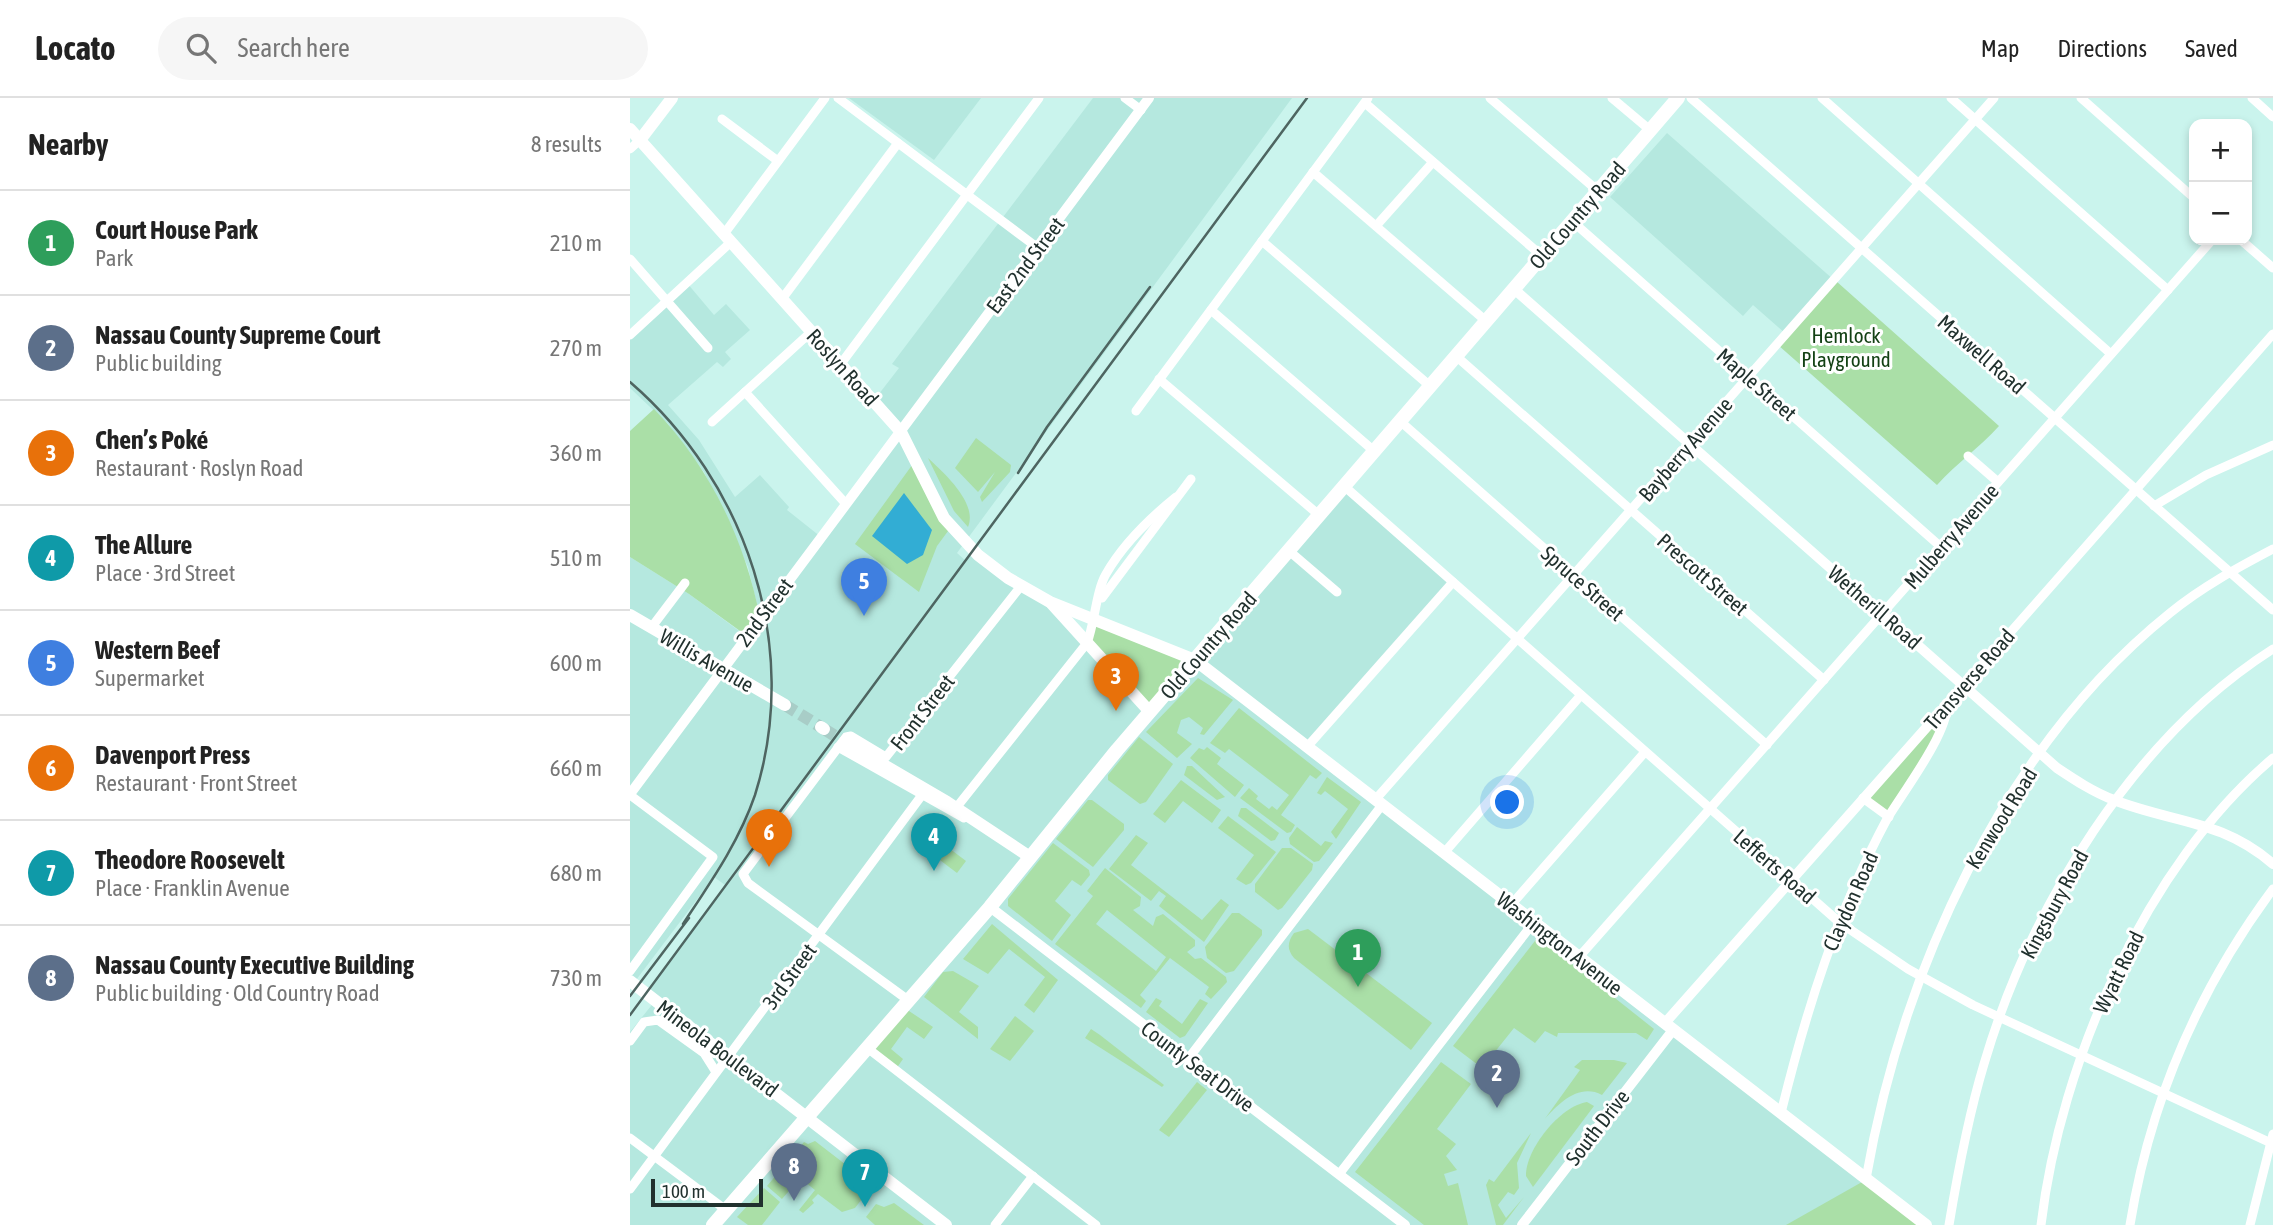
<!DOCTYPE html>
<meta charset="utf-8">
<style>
body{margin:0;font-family:"Asap Condensed",sans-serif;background:#f6f6f6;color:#222}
.controls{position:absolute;right:21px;top:21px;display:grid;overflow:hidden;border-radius:14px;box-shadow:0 4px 10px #0003}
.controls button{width:63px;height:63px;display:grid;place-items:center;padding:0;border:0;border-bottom:2px solid #e0e0e0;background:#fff;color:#222;font:35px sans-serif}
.scale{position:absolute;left:21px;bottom:18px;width:112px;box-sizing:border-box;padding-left:7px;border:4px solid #21312e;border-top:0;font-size:19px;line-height:24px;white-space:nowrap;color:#21312e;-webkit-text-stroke:5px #fff;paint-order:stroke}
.you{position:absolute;left:878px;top:705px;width:24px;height:24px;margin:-18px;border:5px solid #fff;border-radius:50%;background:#1a73e8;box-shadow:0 0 0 10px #1a73e833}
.badge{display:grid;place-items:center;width:46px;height:46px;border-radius:50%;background:#111827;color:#fff;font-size:23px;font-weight:700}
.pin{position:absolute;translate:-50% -58px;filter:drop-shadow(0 2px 4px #0008)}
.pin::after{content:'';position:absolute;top:37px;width:24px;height:21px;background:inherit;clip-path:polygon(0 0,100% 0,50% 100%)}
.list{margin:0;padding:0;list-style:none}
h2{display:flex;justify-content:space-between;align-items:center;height:91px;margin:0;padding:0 28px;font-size:30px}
h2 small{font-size:23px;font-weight:400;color:#767676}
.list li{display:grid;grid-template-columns:46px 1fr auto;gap:21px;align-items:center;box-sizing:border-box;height:105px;padding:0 28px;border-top:2px solid #e0e0e0}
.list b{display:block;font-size:26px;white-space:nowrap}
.list p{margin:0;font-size:23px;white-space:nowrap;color:#767676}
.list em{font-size:23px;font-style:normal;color:#767676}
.icon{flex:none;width:38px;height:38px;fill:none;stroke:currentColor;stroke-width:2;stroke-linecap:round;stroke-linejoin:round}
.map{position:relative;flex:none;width:1643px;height:1127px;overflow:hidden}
header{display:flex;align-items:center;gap:42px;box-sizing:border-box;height:98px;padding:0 35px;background:#fff;border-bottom:2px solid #e0e0e0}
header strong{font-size:33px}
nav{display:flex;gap:38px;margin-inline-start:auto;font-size:24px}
.search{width:490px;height:63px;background:#f6f6f6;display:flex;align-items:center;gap:18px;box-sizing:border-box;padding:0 24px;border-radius:38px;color:#767676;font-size:26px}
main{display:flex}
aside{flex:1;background:#fff}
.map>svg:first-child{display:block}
.built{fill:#b5e8df}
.green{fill:#aadfa7;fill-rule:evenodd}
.water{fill:#32add4}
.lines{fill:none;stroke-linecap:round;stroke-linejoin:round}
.secondary-tunnel{stroke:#a8cdc7;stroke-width:12;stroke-dasharray:12 6;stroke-linecap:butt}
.minor{stroke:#fff;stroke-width:9}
.tertiary{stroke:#fff;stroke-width:10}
.secondary{stroke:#fff;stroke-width:12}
.primary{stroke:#fff;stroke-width:14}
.rail{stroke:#4e6561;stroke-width:2.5}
.labels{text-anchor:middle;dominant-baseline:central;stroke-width:6;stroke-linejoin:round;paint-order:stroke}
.street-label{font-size:21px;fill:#21312e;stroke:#fff}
.park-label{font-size:21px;fill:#134114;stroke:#fff}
</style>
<header>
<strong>Locato</strong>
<div class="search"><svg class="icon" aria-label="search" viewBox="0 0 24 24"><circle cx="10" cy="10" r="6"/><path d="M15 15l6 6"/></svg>Search here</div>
<nav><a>Map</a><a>Directions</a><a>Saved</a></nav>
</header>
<main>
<aside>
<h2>Nearby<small>8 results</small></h2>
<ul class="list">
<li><span class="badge" style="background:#2e9e5b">1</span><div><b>Court House Park</b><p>Park</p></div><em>210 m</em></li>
<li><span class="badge" style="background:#5c6f8a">2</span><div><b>Nassau County Supreme Court</b><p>Public building</p></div><em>270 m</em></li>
<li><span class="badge" style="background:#e8710a">3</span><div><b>Chen’s Poké</b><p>Restaurant · Roslyn Road</p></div><em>360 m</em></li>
<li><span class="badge" style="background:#0f9aa8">4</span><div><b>The Allure</b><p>Place · 3rd Street</p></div><em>510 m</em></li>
<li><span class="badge" style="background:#3f7fe0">5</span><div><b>Western Beef</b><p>Supermarket</p></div><em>600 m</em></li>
<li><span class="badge" style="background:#e8710a">6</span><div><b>Davenport Press</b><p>Restaurant · Front Street</p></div><em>660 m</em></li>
<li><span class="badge" style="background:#0f9aa8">7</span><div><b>Theodore Roosevelt</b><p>Place · Franklin Avenue</p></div><em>680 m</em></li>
<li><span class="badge" style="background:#5c6f8a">8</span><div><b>Nassau County Executive Building</b><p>Public building · Old Country Road</p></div><em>730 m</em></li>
</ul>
</aside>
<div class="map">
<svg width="1643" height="1127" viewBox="0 0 1643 1127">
<rect width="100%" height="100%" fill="#caf4ed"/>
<g class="built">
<polygon points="219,0 351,0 304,62"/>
<polygon points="463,0 662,0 327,455 336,463 343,454 420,504 520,614 714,388 823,484 678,649 1296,1127 0,1127 0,934 25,903 16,896 95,787 84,779 0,890 0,459 59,496 116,538 130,520 118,469 74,374 38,326 0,290 0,237 57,185 84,217 96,206 120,232 95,254 101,261 93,269 87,264 38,307 69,342 105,399 130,377 159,409 157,412 191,439 273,332 245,301 269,270 262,266"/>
<polygon points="1037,35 1204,182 1155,235 1123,207 1113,218 980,99"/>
</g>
<g class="green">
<path d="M1206,183L1369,328C1349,350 1327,365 1307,387L1148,247Z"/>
<path d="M24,311C80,369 115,442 130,520L117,538L59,496L0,459V333Z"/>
<polygon points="346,340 381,367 380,374 352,404 350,399 365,374 348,394 325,370"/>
<path d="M298,360C314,375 348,405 338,429L324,413Z"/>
<polygon points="285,363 321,429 307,448 289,494 225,446"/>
<polygon points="466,523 565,562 520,614 457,545"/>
<polygon points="568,580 603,602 574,637 570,636 573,630 559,619 551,622 547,635 562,646 547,660 516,634"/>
<polygon points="1317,606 1318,614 1259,719 1234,700"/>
<polygon points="609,610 692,675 686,681 680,677 651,717 665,727 661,734 657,735 610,700 619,690 628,698 626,701 639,711 642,708 647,712 659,697 599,651 595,655 580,645"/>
<polygon points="509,639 543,666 516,704 510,706 478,682 478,677"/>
<polygon points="577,649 591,660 587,666 614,687 605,699 560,660 569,650 574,652"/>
<polygon points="557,668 562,668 595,699 587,702 554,677"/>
<polygon points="697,679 731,704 706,741 701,734 718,711 695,693 691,697 687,695"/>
<polygon points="551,682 591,712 582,725 553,703 535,725 523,716"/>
<polygon points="458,702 462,702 494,726 494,732 463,769 426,741"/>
<polygon points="611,710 616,710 649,735 645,742 641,743 608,718"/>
<polygon points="598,718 646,754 621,785 616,787 606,781 624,757 588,730"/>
<polygon points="667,729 691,748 695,743 703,745 689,763 684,764 660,746 659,740"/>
<polygon points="506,737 518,745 501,767 572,822 591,801 599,807 574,844 529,808 536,798 529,793 521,803 479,771"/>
<polygon points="303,738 336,763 327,775 294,750"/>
<polygon points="423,745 459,772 460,777 451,788 442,782 425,803 441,817 422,843 378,808 378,801"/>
<polygon points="652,750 661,750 683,766 682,772 652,810 648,812 625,794 625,786"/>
<path d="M475,770L511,799L510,808L503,812L523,828L526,819L533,816L565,842V848L557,854L565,861L571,860L596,879L597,884L581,901L575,896L579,889L540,860L510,897L516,903L511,910L425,846L463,798L457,793ZM477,812L536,859L526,873L466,826Z"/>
<polygon points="602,815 609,815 632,832 632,837 604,873 596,875 577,860 575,849"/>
<polygon points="362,826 428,882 404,915 394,907 415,879 379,851 358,876 333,861"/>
<path d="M678,831L802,925L781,952L664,860C657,851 657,845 664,835Z"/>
<polygon points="908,839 1024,931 1017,942 1006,935 928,935 927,939 915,933 905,945 884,930 852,970 823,948"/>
<polygon points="323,873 349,888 329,914 348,929 348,941 294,899 313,874"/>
<polygon points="526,900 532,903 529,908 552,926 570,901 578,905 555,938 550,940 516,914"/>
<polygon points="273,909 303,929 294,941 277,929 261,951 273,961 266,971 236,949"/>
<polygon points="385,918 404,933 380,963 360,951"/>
<polygon points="461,931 470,937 534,987 532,989 455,940"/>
<path d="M952,962H984L997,965L972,997C949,985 929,1005 914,1022L950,972L944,969Z"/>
<polygon points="811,964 841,986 807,1031 826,1046 816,1058 827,1072 814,1076 818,1088 828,1085 838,1127 794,1127 725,1074"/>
<polygon points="567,984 577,992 539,1039 529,1032"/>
<path d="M957,1004L964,1008L903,1089L896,1078C895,1052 930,1008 957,1004Z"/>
<polygon points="901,1035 887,1065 889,1090 884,1097 878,1094 868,1107 876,1120 894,1099 873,1127 866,1127 856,1087 859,1081 864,1084"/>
<polygon points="185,1043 233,1080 230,1089 235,1097 225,1110 212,1114 188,1096 182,1102 184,1105 173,1115 169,1112 185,1092 170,1080 152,1101 137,1088 174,1044 178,1046"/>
<polygon points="1232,1084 1289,1127 1156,1127"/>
<polygon points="134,1090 150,1104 132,1127 118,1127 107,1119"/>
<polygon points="264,1105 294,1127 245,1127 236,1119 246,1106 254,1109"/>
</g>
<polygon class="water" points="274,395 302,432 293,457 277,466 242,438"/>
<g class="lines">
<g class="secondary-tunnel">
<polyline points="155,607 191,629"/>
<polyline points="194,631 218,646"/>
</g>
<g class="minor">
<polyline points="208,0 408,150"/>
<polyline points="495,0 511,12"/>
<polyline points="860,0 968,93"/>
<polyline points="982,0 1020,32"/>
<polyline points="1061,0 1643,512"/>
<polyline points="1192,0 1481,256"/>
<polyline points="1321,0 1538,192"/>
<polyline points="1451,0 1564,100"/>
<polyline points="1622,0 1643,19"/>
<polyline points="735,5 912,158"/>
<polyline points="92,21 148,63"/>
<polyline points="0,51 10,42"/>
<polyline points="683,74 856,223"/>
<polyline points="942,123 1311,449"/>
<polyline points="746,128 803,64"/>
<polyline points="94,136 195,0"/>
<polyline points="1611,142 1643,170"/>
<polyline points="632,143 800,288"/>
<polyline points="0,161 78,250"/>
<polyline points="152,201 268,45"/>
<polyline points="581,212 744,353"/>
<polyline points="0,237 101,144"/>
<polyline points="826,258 1194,582"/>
<polyline points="210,267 409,0"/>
<polyline points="529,281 689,417"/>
<polyline points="115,294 216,406"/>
<polyline points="506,313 738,0"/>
<polyline points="770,323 1137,647"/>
<polyline points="82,324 181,234"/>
<polyline points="1338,358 1368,384"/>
<polyline points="714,388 1209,824 1278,871 1343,907 1643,1046"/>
<polyline points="1524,408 1576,377 1643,347"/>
<polyline points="658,452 707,494"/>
<polyline points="472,500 561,381"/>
<polyline points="21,530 55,485"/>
<polyline points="1334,587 1643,236"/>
<polyline points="208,649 334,720"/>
<polyline points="677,649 823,484"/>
<polyline points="0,697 83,759 0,873"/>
<polyline points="1233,700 1259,719"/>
<polyline points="745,702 1364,0"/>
<path d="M326,710L457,545C465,524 466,493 476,476C492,448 520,420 546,399"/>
<polyline points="814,755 951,597"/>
<polyline points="881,807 1015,654"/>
<polyline points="949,859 1582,142"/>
<polyline points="278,902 118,785 113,776 216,639 221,638 256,659 391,488"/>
<polyline points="0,943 14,924 28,922 74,955 86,974"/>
<polyline points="236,949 466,1127"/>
<polyline points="558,961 752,707"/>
<path d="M1151,1015C1176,913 1207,814 1257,721C1273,694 1320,633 1317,605"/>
<polyline points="0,1040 96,1112"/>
<polyline points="710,1075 904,824"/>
<path d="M1236,1081C1272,874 1373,649 1540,515C1572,489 1607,470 1643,451"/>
<polyline points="0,1091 292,697"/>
<polyline points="365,1127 403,1078"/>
<path d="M1319,1127C1328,1073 1338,1019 1354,966C1400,810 1503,640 1643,551"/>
<path d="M1411,1127C1430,965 1516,767 1643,660"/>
<path d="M1500,1127C1520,1003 1568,892 1643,791"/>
<polyline points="1620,1127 1643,1036"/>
</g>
<g class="tertiary">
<path d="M884,191L1427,670C1445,682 1463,694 1484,702C1542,725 1591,721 1643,766"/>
<polyline points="0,696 519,0"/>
<polyline points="360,809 775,1127"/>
<polyline points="1035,925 1334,587"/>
<polyline points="892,1127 1043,932"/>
</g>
<g class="secondary">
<polyline points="0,31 271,334 314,420 348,457 378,480 420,504 565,562 1296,1127"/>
<polyline points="10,42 42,0"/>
<polyline points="422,506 520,614"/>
<polyline points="0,517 155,607"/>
<polyline points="191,629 194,631"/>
<polyline points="218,646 317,704 400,759"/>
<polyline points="0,883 316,1127"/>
</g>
<polyline class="primary" points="83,1127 360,809 487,652 1048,0"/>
<g class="rail">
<path d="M0,284C116,384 172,548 125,697C109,744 80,785 53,826"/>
<polyline points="388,375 417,329 520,189"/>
<polyline points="0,898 59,820"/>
<polyline points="0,917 677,0"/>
</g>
</g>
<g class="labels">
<g class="street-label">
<text transform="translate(947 117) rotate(-49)">Old Country Road</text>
<text transform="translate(395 167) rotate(-53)">East 2nd Street</text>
<text transform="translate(1352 256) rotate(41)">Maxwell Road</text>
<text transform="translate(213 269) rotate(48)">Roslyn Road</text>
<text transform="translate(1127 286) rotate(41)">Maple Street</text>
<text transform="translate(1055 351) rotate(-49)">Bayberry Avenue</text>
<text transform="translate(1321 438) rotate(-49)">Mulberry Avenue</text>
<text transform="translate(1073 476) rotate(41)">Prescott Street</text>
<text transform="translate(953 485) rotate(41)">Spruce Street</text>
<text transform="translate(1245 509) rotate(41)">Wetherill Road</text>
<text transform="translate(134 514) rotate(-53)">2nd Street</text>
<text transform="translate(578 547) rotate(-49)">Old Country Road</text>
<text transform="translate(77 562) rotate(30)">Willis Avenue</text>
<text transform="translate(1339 581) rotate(-49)">Transverse Road</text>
<text transform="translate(292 614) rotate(-52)">Front Street</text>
<text transform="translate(1371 720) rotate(-58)">Kenwood Road</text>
<text transform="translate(1145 768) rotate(41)">Lefferts Road</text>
<text transform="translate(1220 803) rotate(-66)">Claydon Road</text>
<text transform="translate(1424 806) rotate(-62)">Kingsbury Road</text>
<text transform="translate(930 845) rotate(38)">Washington Avenue</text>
<text transform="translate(1488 874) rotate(-64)">Wyatt Road</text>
<text transform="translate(159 878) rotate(-54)">3rd Street</text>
<text transform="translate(88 950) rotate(37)">Mineola Boulevard</text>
<text transform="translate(568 968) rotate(37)">County Seat Drive</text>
<text transform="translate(967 1029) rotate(-52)">South Drive</text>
</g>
<g class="park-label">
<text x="1216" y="237">Hemlock<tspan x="1216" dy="24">Playground</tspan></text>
</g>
</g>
</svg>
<div class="controls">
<button>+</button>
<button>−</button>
</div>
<div class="scale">100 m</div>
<div class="you"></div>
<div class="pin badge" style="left:728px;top:889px;background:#2e9e5b">1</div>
<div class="pin badge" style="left:867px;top:1010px;background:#5c6f8a">2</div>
<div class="pin badge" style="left:486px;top:613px;background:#e8710a">3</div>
<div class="pin badge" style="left:304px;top:773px;background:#0f9aa8">4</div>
<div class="pin badge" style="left:234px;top:518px;background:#3f7fe0">5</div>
<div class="pin badge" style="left:139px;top:769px;background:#e8710a">6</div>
<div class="pin badge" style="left:235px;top:1109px;background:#0f9aa8">7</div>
<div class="pin badge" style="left:164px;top:1103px;background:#5c6f8a">8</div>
</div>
</main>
